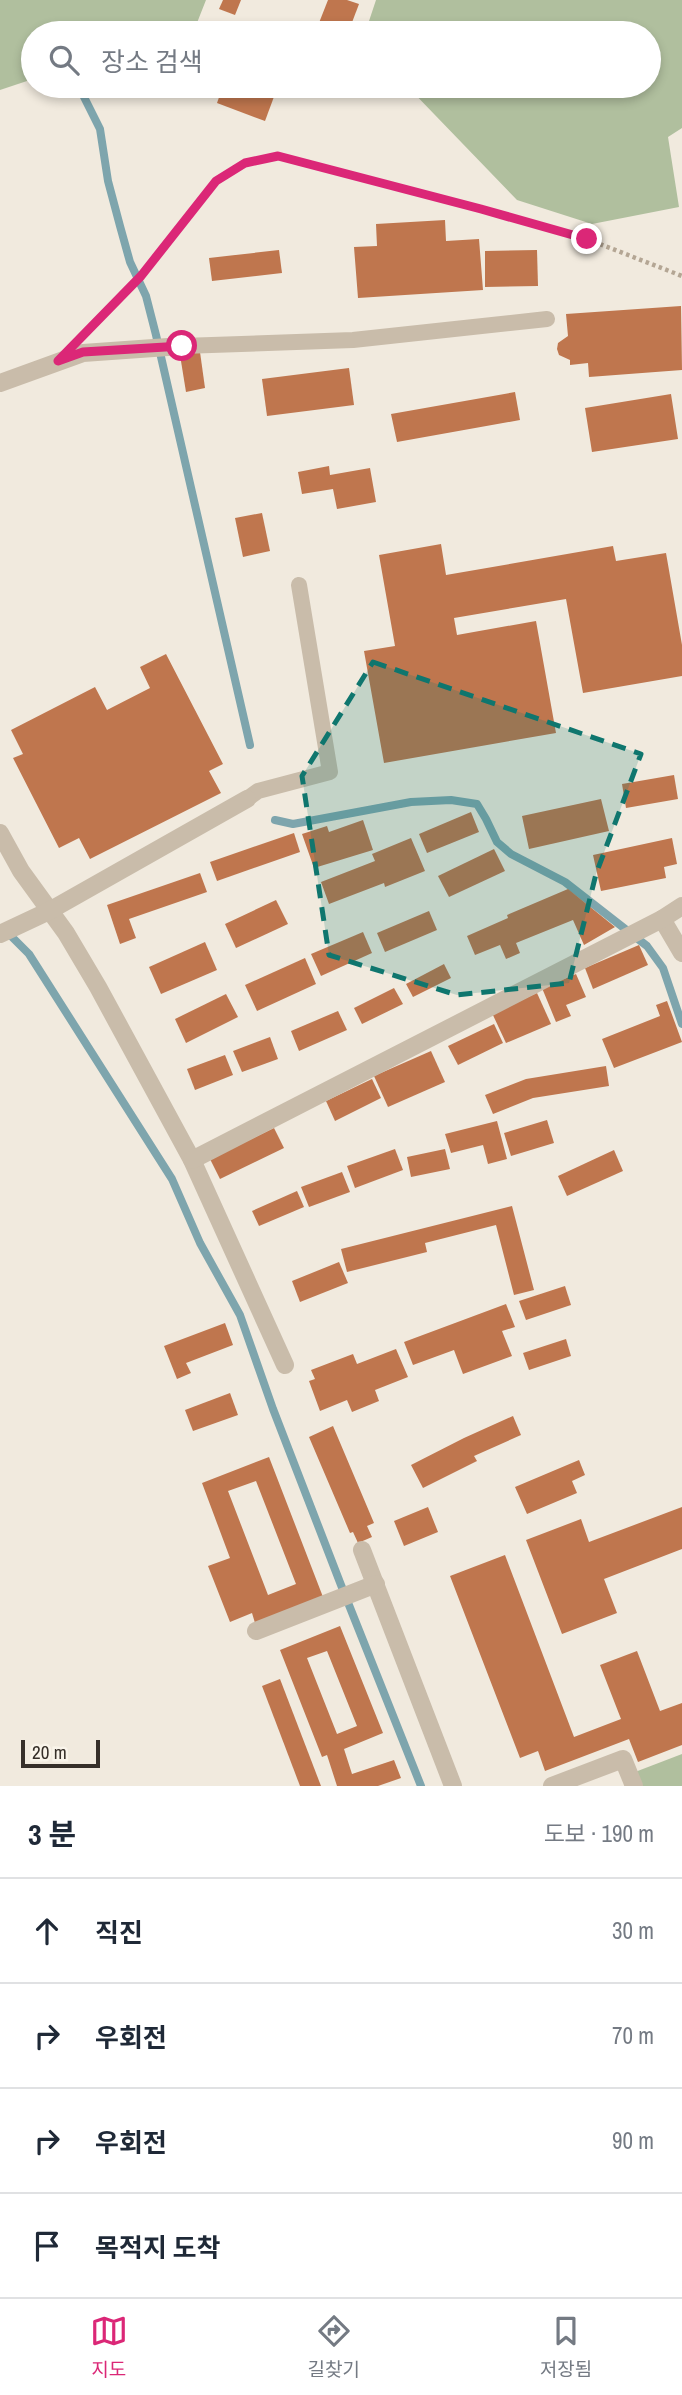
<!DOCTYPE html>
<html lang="ko">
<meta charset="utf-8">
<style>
body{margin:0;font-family:"Archivo Narrow","Noto Sans KR",sans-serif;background:#f2f2f3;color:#1f2937}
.scale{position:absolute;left:21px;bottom:18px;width:79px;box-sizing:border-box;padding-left:7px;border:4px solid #362f29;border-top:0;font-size:19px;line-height:24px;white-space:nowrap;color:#362f29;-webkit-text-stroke:5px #f9f4ea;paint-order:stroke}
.stop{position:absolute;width:21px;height:21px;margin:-16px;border:5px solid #db2777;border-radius:50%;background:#fff}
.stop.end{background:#db2777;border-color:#fff;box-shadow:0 2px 7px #0008}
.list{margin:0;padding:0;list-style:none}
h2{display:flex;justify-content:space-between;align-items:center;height:91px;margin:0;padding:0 28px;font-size:30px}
h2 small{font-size:23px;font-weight:400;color:#747a83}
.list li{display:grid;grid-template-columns:46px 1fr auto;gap:21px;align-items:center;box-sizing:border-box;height:105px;padding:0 28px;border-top:2px solid #e0e1e3}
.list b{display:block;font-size:26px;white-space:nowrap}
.list em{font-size:23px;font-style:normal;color:#747a83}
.icon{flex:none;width:38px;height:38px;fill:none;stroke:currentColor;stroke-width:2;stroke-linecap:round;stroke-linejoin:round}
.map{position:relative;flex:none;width:682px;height:1786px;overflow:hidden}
.search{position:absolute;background:#fff;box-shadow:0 4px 10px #0003;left:21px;right:21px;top:21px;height:77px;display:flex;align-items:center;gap:18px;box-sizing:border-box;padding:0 24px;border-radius:38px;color:#747a83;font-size:26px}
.sheet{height:511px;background:#fff}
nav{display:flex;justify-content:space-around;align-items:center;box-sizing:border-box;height:98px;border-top:2px solid #e0e1e3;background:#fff;font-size:19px;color:#747a83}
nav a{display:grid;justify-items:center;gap:4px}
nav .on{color:#db2777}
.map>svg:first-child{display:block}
.green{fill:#b0bf9e}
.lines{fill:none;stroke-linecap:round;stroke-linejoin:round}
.stream{stroke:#7ea5ad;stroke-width:8}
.building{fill:#bf764e;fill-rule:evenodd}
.path{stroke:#b4a694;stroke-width:4.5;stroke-dasharray:3.5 3.5;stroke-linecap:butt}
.service{stroke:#c9bcaa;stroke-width:16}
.minor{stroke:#c9bcaa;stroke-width:18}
.route{stroke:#db2777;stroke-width:9}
.marked{fill:#0f766e;fill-opacity:0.2;stroke:#0f766e;stroke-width:5;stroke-dasharray:14 9;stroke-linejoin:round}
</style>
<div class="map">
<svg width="682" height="1786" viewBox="0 0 682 1786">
<rect width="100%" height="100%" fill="#f1eade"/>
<g class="green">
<polygon points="0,0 206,0 193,33 33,33 33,79 0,90"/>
<polygon points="376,0 682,0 682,128 668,137 679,207 592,224 517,200 407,86 649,86 649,33 365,33"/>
<polygon points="682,1754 682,1786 641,1786 635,1772"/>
</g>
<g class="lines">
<g class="stream">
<polyline points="81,86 84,97 100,129 108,181 120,226 130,262 146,296 156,335 250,745"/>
<polyline points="275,820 293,824 411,802 451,800 477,804 486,819 497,842 511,854 565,882 647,946 663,968 682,1024"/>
<polyline points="7,932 29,954 172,1179 200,1243 240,1315 273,1409 341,1585 421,1786"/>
</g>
</g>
<g class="building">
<polygon points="223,0 241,0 235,15 219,9"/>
<polygon points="328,0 347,0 359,4 348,33 315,33"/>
<polygon points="224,21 260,33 220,33"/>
<polygon points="223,86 254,86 275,94 265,121 217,103"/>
<polygon points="445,220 446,241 479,239 483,290 358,298 354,247 377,246 376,224"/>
<polygon points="279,250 282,273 212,281 209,258"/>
<polygon points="537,250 538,286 485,287 485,251"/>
<polygon points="681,306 682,370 589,377 588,363 570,365 570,360 559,355 557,349 558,343 568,336 566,314"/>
<polygon points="200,352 205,388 186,392 180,355"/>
<polygon points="349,368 354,405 267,416 262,379"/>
<polygon points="515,392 520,420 397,442 391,414"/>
<polygon points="671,394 678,439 592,452 585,408"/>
<polygon points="329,466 330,475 370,468 376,502 337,509 333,489 302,494 298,472"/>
<polygon points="262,513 270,551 243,557 235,518"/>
<polygon points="441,544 446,575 613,546 616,561 666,553 682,645 682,676 583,693 566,599 454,618 457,635 536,621 556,733 384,763 364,651 395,646 379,555"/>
<polygon points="166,654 223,764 209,771 221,793 90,859 79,838 59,848 13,758 23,754 11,730 95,687 107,710 150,688 140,667"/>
<polygon points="674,775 678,799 626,808 622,784"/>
<polygon points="601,799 609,831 529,849 522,816"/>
<polygon points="471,812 479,832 427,853 419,834"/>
<polygon points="363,820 373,850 314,868 302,834 327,826 329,832"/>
<polygon points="294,833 300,852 217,881 210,862"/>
<polygon points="411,838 425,871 385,887 384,883 329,904 321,882 375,861 372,854"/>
<polygon points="672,838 677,864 664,867 666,878 601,891 593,855"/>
<polygon points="494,849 505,871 449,897 438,876"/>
<polygon points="200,873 207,892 129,919 136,938 120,944 107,905"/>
<polygon points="568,889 615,927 584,945 573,920 516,943 520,953 506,959 500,945 475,955 467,936 508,918 507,915"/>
<polygon points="276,900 288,924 236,948 225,924"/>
<polygon points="429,911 437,930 385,952 377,933"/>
<polygon points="363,932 372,953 321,976 311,954"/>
<polygon points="205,942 217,970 161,994 149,967"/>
<polygon points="639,945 648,965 593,989 585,968"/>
<polygon points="305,958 316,984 257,1011 245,985"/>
<polygon points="444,964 451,978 413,997 406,984"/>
<polygon points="576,974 586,997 566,1005 571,1016 556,1022 542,988"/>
<polygon points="394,988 403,1004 362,1024 354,1008"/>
<polygon points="537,993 551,1024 506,1043 492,1013"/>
<polygon points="226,994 238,1017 186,1043 175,1019"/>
<polygon points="667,1001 682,1042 614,1068 602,1039 660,1016 656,1005"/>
<polygon points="338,1011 347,1030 299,1051 291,1031"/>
<polygon points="494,1024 503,1043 458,1065 448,1046"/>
<polygon points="270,1037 278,1059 242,1072 233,1051"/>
<polygon points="431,1051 445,1082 388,1107 374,1076"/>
<polygon points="225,1055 233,1075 195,1090 187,1069"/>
<polygon points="606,1066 609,1086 533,1098 493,1114 485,1095 526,1079"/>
<polygon points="372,1079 381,1098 335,1121 326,1101"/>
<polygon points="547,1120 554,1143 511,1156 504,1133"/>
<polygon points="497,1121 507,1159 488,1164 483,1145 451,1153 445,1134"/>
<polygon points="274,1128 284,1148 220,1179 210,1159"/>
<polygon points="395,1149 403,1170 355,1188 347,1166"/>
<polygon points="445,1149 450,1169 411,1177 407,1157"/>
<polygon points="614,1150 623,1171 567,1196 558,1176"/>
<polygon points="342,1172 350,1192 309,1207 301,1187"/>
<polygon points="297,1191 304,1207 259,1226 252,1211"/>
<polygon points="512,1206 534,1290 514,1295 496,1225 425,1243 427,1252 347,1272 341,1249"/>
<polygon points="339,1262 348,1283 300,1302 292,1281"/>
<polygon points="565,1286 571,1305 526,1320 519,1301"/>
<polygon points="506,1304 515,1327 502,1331 512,1356 463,1374 454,1350 413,1365 404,1342"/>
<polygon points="225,1323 233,1345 186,1363 191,1373 177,1379 164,1346"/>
<polygon points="566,1339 571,1356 529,1370 523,1353"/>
<polygon points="396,1349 408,1377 375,1390 379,1401 352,1412 347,1400 320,1411 309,1381 315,1379 311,1370 353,1354 357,1364"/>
<polygon points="230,1393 238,1415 193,1431 185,1410"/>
<polygon points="513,1416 521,1435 474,1456 477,1461 423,1488 411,1465 464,1438"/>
<polygon points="333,1426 374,1523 367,1526 372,1537 358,1543 353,1532 350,1533 309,1437"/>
<path d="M269,1457L323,1597L255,1623L252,1613L230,1622L208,1566L230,1558L202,1483ZM256,1481L296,1584L268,1595L228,1491Z"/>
<polygon points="579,1460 585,1475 572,1481 577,1493 527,1514 515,1487"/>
<polygon points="428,1507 438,1532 404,1546 394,1521"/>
<polygon points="682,1507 682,1549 604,1579 617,1613 562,1634 526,1540 581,1519 589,1542"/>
<polygon points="505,1555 574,1737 621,1719 600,1665 637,1651 660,1711 682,1703 682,1745 638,1762 629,1739 545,1771 538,1751 520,1758 450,1576"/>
<path d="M340,1626L383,1733L344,1749L352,1774L394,1760L401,1778L378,1786H337L327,1755L322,1757L280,1650ZM327,1651L357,1726L337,1734L307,1658Z"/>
<polygon points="280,1679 321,1786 300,1786 262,1686"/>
</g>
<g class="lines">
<polyline class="path" points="85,332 141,276 216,181 245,163 278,156 481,209 587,239 682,276"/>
<g class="service">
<polyline points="182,346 353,340 547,319"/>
<polyline points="247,799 258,791 330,772 299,585"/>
</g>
<g class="minor">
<polyline points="0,383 83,353 182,346"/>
<polyline points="0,833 21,871 66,933 98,987 192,1160 285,1365"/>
<polyline points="662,919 682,953"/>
<polyline points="0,934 49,911 247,799"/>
<polyline points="192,1160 662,919 682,906"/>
<polyline points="362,1550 453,1786"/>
<polyline points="256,1631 376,1584"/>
<polyline points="552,1786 623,1759 634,1786"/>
</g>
</g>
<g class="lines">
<polyline class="route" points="182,346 83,352 58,361 141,276 216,181 245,163 278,156 481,209 587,239"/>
</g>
<path class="marked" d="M373,662L641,754L596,874L569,983L457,995L329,955L302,776Z"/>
</svg>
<div class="scale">20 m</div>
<div class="stop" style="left:182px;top:346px"></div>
<div class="stop end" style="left:587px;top:239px"></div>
<div class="search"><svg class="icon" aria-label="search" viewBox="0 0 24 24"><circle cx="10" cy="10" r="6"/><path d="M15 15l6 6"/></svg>장소 검색</div>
</div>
<section class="sheet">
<h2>3 분<small>도보 · 190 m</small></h2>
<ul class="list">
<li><svg class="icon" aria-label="ahead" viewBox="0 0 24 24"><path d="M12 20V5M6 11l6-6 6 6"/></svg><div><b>직진</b></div><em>30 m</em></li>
<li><svg class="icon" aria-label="right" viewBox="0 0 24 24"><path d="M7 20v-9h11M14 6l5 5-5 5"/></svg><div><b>우회전</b></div><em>70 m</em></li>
<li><svg class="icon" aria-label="right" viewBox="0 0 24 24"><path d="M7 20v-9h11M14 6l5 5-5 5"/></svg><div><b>우회전</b></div><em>90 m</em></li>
<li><svg class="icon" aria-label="arrive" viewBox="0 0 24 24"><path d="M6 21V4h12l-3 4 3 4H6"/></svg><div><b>목적지 도착</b></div></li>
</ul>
</section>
<nav>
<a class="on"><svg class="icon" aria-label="map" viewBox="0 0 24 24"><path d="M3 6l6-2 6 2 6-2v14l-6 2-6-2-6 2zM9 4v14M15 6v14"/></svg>지도</a>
<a><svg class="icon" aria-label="directions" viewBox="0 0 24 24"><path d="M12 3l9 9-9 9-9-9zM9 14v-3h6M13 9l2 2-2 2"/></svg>길찾기</a>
<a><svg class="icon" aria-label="saved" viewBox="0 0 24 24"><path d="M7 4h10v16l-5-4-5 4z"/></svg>저장됨</a>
</nav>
